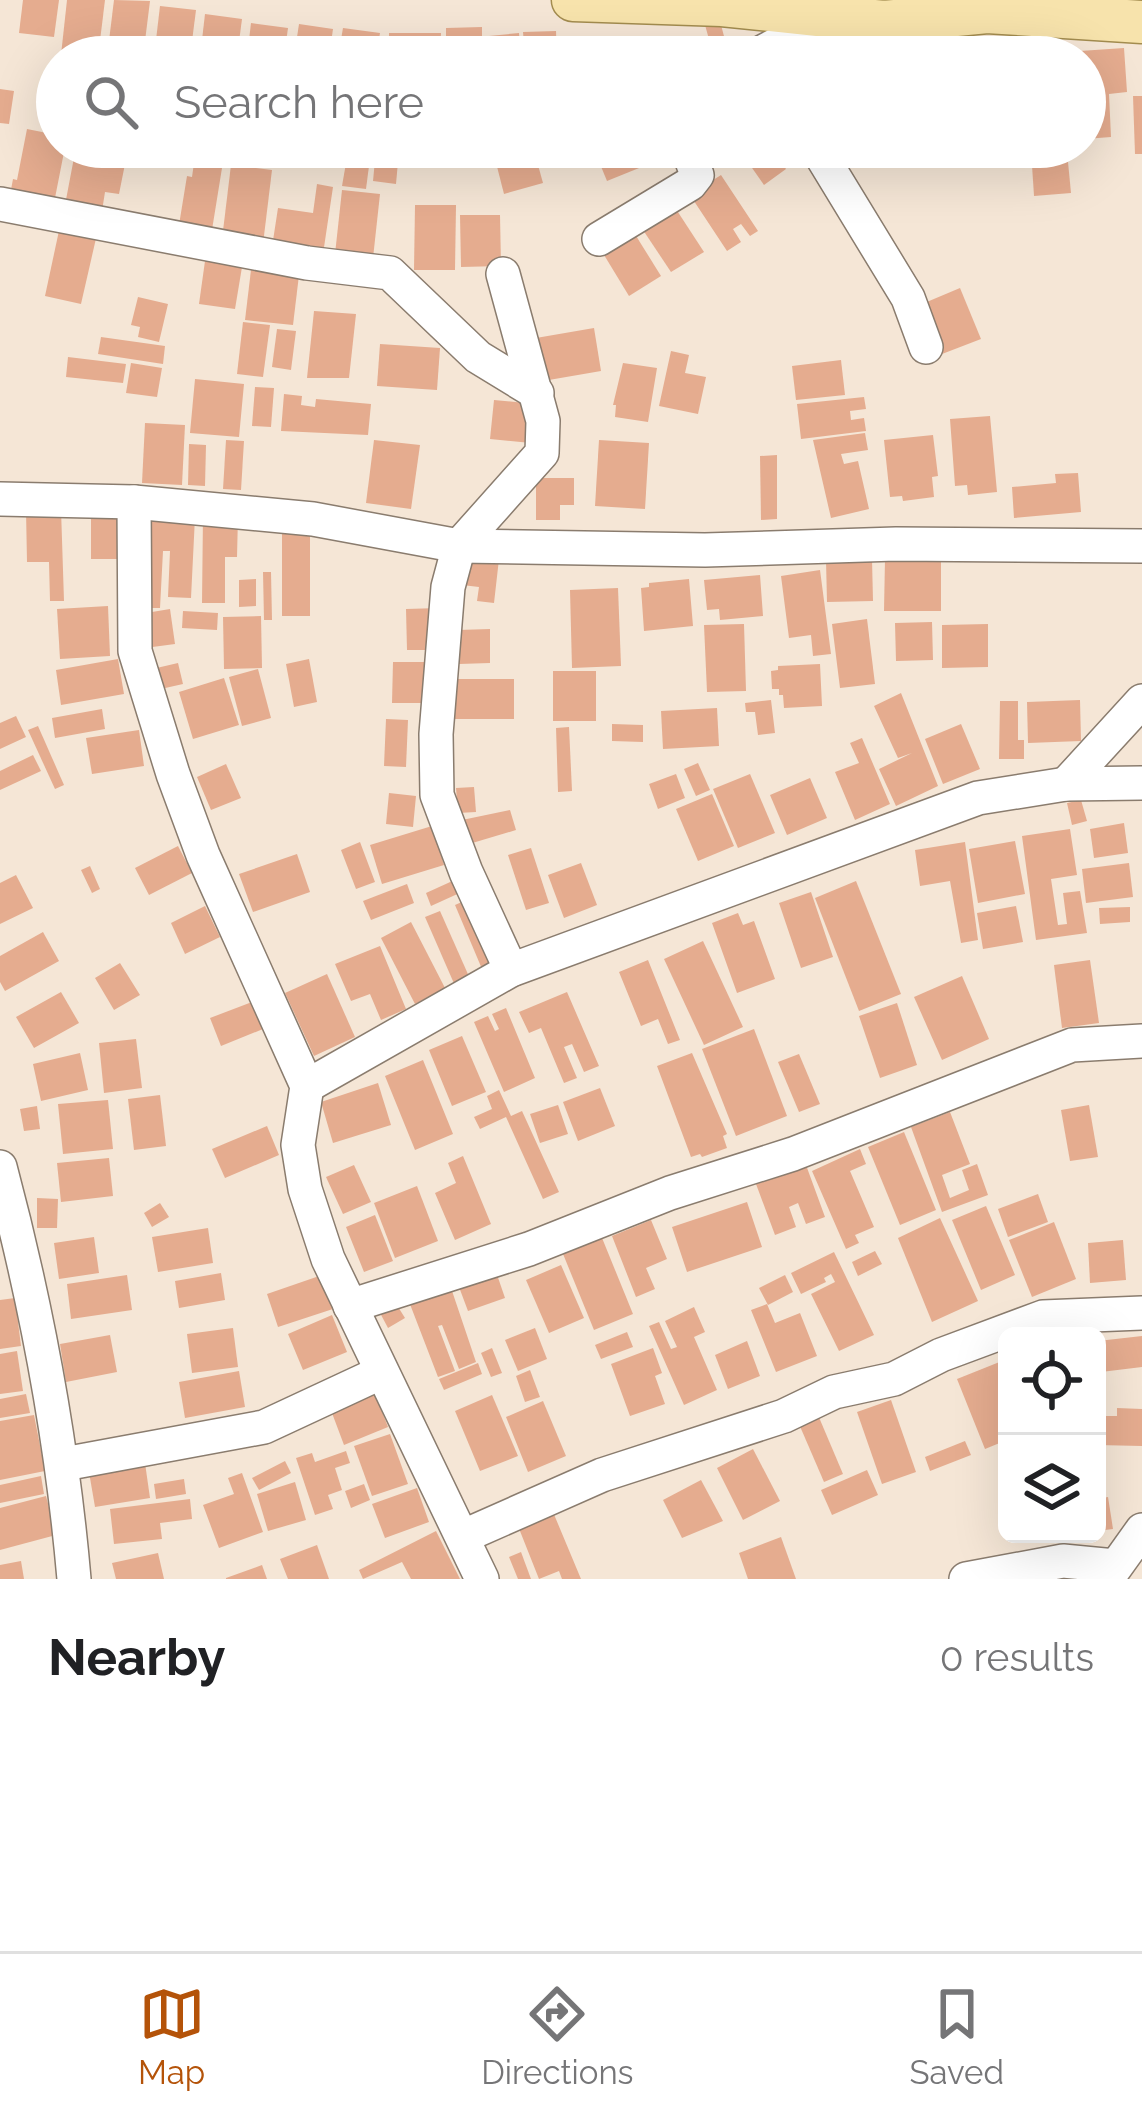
<!DOCTYPE html>
<style>
body{margin:0;font-family:Raleway,sans-serif;background:#f6f6f6;color:#202124}
.controls{position:absolute;right:36px;bottom:36px;display:grid;overflow:hidden;border-radius:18px;box-shadow:0 12px 48px #0002}
.controls button{width:108px;height:108px;display:grid;place-items:center;padding:0;border:0;border-bottom:3px solid #e0e0e0;background:#fff;color:#202124;font:60px sans-serif}
.list{margin:0;padding:0;list-style:none}
h2{display:flex;justify-content:space-between;align-items:center;height:156px;margin:0;padding:0 48px;font-size:51px}
h2 small{font-size:39px;font-weight:400;color:#757577}
.icon{flex:none;width:66px;height:66px;fill:none;stroke:currentColor;stroke-width:2;stroke-linecap:round;stroke-linejoin:round}
.map{position:relative;flex:none;width:1142px;height:1579px;overflow:hidden}
.search{position:absolute;background:#fff;box-shadow:0 12px 48px #0002;left:36px;right:36px;top:36px;height:132px;display:flex;align-items:center;gap:30px;box-sizing:border-box;padding:0 42px;border-radius:66px;color:#757577;font-size:45px}
.sheet{height:372px;background:#fff}
nav{display:flex;justify-content:space-around;align-items:center;box-sizing:border-box;height:168px;border-top:3px solid #e0e0e0;background:#fff;font-size:33px;color:#757577}
nav a{display:grid;justify-items:center;gap:6px}
nav .on{color:#b45309}
.map>svg:first-child{display:block}
.building{fill:#e5ac8f}
.lines{fill:none;stroke-linecap:round;stroke-linejoin:round}
.minor-casing{stroke:#8a7c6e;stroke-width:36}
.major-casing{stroke:#a38c4f;stroke-width:45}
.minor{stroke:#fff;stroke-width:33}
.major{stroke:#f7e3ac;stroke-width:42}
</style>
<div class="map">
<svg width="1142" height="1579" viewBox="0 0 1142 1579">
<rect width="100%" height="100%" fill="#f5e6d6"/>
<g class="building">
<polygon points="23,0 59,0 54,37 19,33"/>
<polygon points="67,0 105,0 98,57 61,55"/>
<polygon points="114,0 150,1 143,57 107,57"/>
<polygon points="160,6 196,10 190,57 154,57"/>
<polygon points="205,14 242,19 237,57 200,57"/>
<polygon points="720,21 725,40 736,37 741,57 714,57 705,25"/>
<polygon points="251,23 288,28 284,57 247,57"/>
<polygon points="299,24 333,29 329,57 294,57"/>
<polygon points="482,27 482,57 446,57 446,28"/>
<polygon points="343,28 380,33 376,57 338,57"/>
<polygon points="556,31 557,57 525,57 523,32"/>
<polygon points="389,33 441,33 440,57 389,57"/>
<polygon points="519,33 521,57 491,57 489,36"/>
<polygon points="889,35 895,57 850,57 847,48"/>
<polygon points="689,37 697,57 653,57 652,52"/>
<polygon points="592,40 600,57 565,57 563,53"/>
<polygon points="1124,48 1127,92 1109,94 1111,137 1085,139 1085,57 1081,57 1080,51"/>
<polygon points="0,89 14,91 9,124 0,123"/>
<polygon points="1133,96 1142,96 1142,154 1135,154"/>
<polygon points="27,129 57,135 57,147 65,147 54,203 10,195 13,179 17,180"/>
<polygon points="76,147 110,147 109,150 127,154 119,194 105,192 102,211 65,205"/>
<polygon points="258,147 275,147 272,168 256,166"/>
<polygon points="492,147 533,147 543,183 504,194"/>
<polygon points="593,147 636,147 644,166 607,181"/>
<polygon points="754,147 771,147 786,169 764,185 743,155"/>
<polygon points="376,149 399,151 396,184 373,181"/>
<polygon points="1068,162 1071,193 1034,196 1032,165"/>
<polygon points="194,163 222,168 211,236 178,231 187,176 192,177"/>
<polygon points="346,163 369,166 366,189 342,186"/>
<polygon points="231,165 272,170 263,244 222,239"/>
<polygon points="721,175 758,231 750,236 741,224 733,229 741,242 727,251 690,195"/>
<polygon points="317,184 333,187 323,254 272,247 278,208 313,213"/>
<polygon points="342,190 380,194 373,258 335,254"/>
<polygon points="415,205 456,205 455,270 414,270"/>
<polygon points="674,206 704,252 671,272 641,227"/>
<polygon points="460,215 500,215 501,266 461,267"/>
<polygon points="60,226 97,234 81,304 45,296"/>
<polygon points="633,231 661,276 629,296 601,250"/>
<polygon points="205,261 242,267 235,309 199,304"/>
<polygon points="251,270 299,275 293,325 245,320"/>
<polygon points="960,288 981,339 942,354 922,304"/>
<polygon points="138,297 168,304 159,342 138,337 140,327 131,325"/>
<polygon points="314,311 356,314 349,378 307,378"/>
<polygon points="243,322 270,325 263,377 237,374"/>
<polygon points="594,328 601,371 543,381 536,338"/>
<polygon points="277,329 296,331 291,370 272,367"/>
<polygon points="101,337 165,346 163,364 98,354"/>
<polygon points="380,344 440,348 437,390 377,386"/>
<polygon points="671,351 689,355 685,373 706,377 698,414 659,406"/>
<polygon points="68,357 126,364 123,383 66,377"/>
<polygon points="841,360 845,395 796,400 792,366"/>
<polygon points="131,363 162,368 157,397 126,393"/>
<polygon points="623,363 657,368 648,422 615,417 616,405 613,405"/>
<polygon points="195,379 244,384 239,437 190,433"/>
<polygon points="255,387 274,388 271,427 252,426"/>
<polygon points="284,394 302,396 301,405 315,407 316,399 371,404 368,435 281,431"/>
<polygon points="864,397 866,409 850,411 851,420 864,418 866,431 801,439 797,404"/>
<polygon points="494,400 535,404 531,443 490,439"/>
<polygon points="990,416 997,492 968,495 967,485 955,486 950,419"/>
<polygon points="145,423 185,425 182,485 142,483"/>
<polygon points="865,433 868,450 841,454 844,464 858,461 869,509 831,518 813,440"/>
<polygon points="933,435 938,476 932,477 934,497 903,501 902,496 890,497 884,440"/>
<polygon points="226,440 244,441 241,490 223,489"/>
<polygon points="374,440 420,445 411,509 366,503"/>
<polygon points="599,440 649,443 645,509 595,506"/>
<polygon points="189,444 206,445 205,486 188,485"/>
<polygon points="777,455 777,519 761,520 760,456"/>
<polygon points="1078,473 1081,512 1014,518 1012,487 1056,483 1055,474"/>
<polygon points="536,478 574,478 574,505 560,505 560,520 536,520"/>
<rect x="91" y="504" width="37" height="55"/>
<polygon points="61,509 64,601 50,601 49,562 27,562 26,510"/>
<polygon points="143,515 195,517 191,598 168,597 170,551 163,551 160,608 139,608"/>
<polygon points="203,515 238,516 237,557 225,557 225,603 202,603"/>
<rect x="282" y="524" width="28" height="92"/>
<polygon points="466,556 499,559 494,603 477,601 479,587 462,585"/>
<polygon points="872,559 873,601 827,602 826,560"/>
<polygon points="885,559 941,559 941,611 884,611"/>
<polygon points="820,570 831,654 813,656 811,635 789,638 781,576"/>
<polygon points="263,572 271,572 272,620 264,620"/>
<polygon points="760,575 763,616 720,620 719,609 707,610 704,580"/>
<polygon points="256,579 256,606 239,607 239,580"/>
<polygon points="689,579 693,626 644,631 641,588 649,587 649,583"/>
<polygon points="618,588 621,666 572,668 570,590"/>
<polygon points="108,606 110,656 60,659 57,609"/>
<polygon points="439,608 440,650 407,650 406,609"/>
<polygon points="170,609 175,644 145,648 140,614"/>
<polygon points="183,611 218,613 217,630 182,628"/>
<polygon points="261,616 262,668 224,669 223,617"/>
<polygon points="867,619 875,684 840,688 832,624"/>
<polygon points="932,622 933,660 896,661 895,623"/>
<polygon points="744,624 746,691 707,692 704,625"/>
<polygon points="988,624 988,667 942,668 942,625"/>
<polygon points="490,629 490,663 459,664 458,630"/>
<polygon points="118,659 124,694 61,705 56,670"/>
<polygon points="309,659 317,702 294,707 286,664"/>
<polygon points="393,662 431,662 430,703 392,703"/>
<polygon points="178,663 183,684 152,691 148,670"/>
<polygon points="820,664 822,706 784,708 783,695 779,695 779,689 772,689 771,671 778,670 778,666"/>
<polygon points="258,669 271,718 242,726 229,677"/>
<rect x="553" y="671" width="43" height="50"/>
<polygon points="224,678 239,725 193,739 179,692"/>
<rect x="455" y="679" width="59" height="40"/>
<polygon points="901,693 938,786 896,806 879,769 912,753 898,758 874,706"/>
<polygon points="771,700 775,733 758,735 755,712 746,712 745,703"/>
<polygon points="1080,700 1081,741 1028,743 1027,702"/>
<polygon points="1000,701 1018,701 1018,740 1024,740 1024,759 999,759"/>
<polygon points="717,708 719,746 663,749 661,711"/>
<polygon points="102,709 105,729 55,738 52,718"/>
<polygon points="16,716 26,737 0,749 0,723"/>
<polygon points="386,719 408,720 406,767 384,766"/>
<polygon points="612,724 643,725 643,742 612,741"/>
<polygon points="961,724 980,769 943,784 925,739"/>
<polygon points="38,726 64,785 55,789 28,730"/>
<polygon points="569,727 572,791 558,792 556,728"/>
<polygon points="139,730 144,766 92,774 86,738"/>
<polygon points="862,738 890,804 855,820 835,772 859,763 850,743"/>
<polygon points="33,755 41,771 0,790 0,771"/>
<polygon points="698,763 710,790 696,796 684,769"/>
<polygon points="226,764 241,798 211,810 197,777"/>
<polygon points="676,774 685,798 658,809 649,784"/>
<polygon points="750,774 775,833 738,848 713,789"/>
<polygon points="810,778 827,818 787,835 770,795"/>
<polygon points="474,787 476,812 458,813 456,788"/>
<polygon points="389,793 416,796 413,827 386,824"/>
<polygon points="712,794 734,846 698,861 676,809"/>
<polygon points="1081,800 1087,821 1072,825 1067,803"/>
<polygon points="510,810 516,830 469,844 462,820"/>
<polygon points="1124,823 1128,853 1094,858 1090,829"/>
<polygon points="432,826 444,865 382,884 370,845"/>
<polygon points="1070,829 1077,875 1051,879 1058,925 1067,924 1063,893 1080,891 1087,933 1036,940 1022,836"/>
<polygon points="1015,841 1025,894 978,903 969,849"/>
<polygon points="360,842 375,882 356,889 341,850"/>
<polygon points="965,842 978,940 961,943 950,881 920,886 915,850"/>
<polygon points="178,846 192,873 149,895 135,868"/>
<polygon points="531,848 549,903 526,910 508,855"/>
<polygon points="297,854 310,892 253,912 239,874"/>
<polygon points="581,863 597,905 564,918 548,875"/>
<polygon points="1129,863 1133,897 1086,903 1082,869"/>
<polygon points="90,866 100,889 92,893 81,870"/>
<polygon points="16,875 33,908 0,924 0,883"/>
<polygon points="459,878 464,891 431,906 426,893"/>
<polygon points="856,881 901,994 859,1011 815,898"/>
<polygon points="407,884 414,903 371,920 363,901"/>
<polygon points="811,892 833,957 801,968 779,903"/>
<polygon points="473,897 500,961 482,969 455,905"/>
<polygon points="205,906 220,937 185,954 171,923"/>
<polygon points="1016,906 1023,942 983,949 977,913"/>
<polygon points="1130,907 1130,922 1100,924 1099,908"/>
<polygon points="440,911 471,981 456,988 425,917"/>
<polygon points="738,913 743,925 754,921 775,979 737,993 712,923"/>
<polygon points="411,922 445,988 415,1004 381,938"/>
<polygon points="43,932 59,961 5,991 0,982 0,956"/>
<polygon points="703,941 743,1027 704,1045 664,959"/>
<polygon points="380,946 406,1009 381,1020 370,994 351,1001 335,964"/>
<polygon points="648,960 680,1040 668,1044 658,1019 641,1026 619,972"/>
<polygon points="1090,960 1099,1023 1062,1028 1054,965"/>
<polygon points="120,963 140,995 114,1010 95,978"/>
<polygon points="327,974 355,1037 314,1056 285,993"/>
<polygon points="962,976 989,1039 942,1060 914,997"/>
<polygon points="61,992 79,1023 34,1048 16,1017"/>
<polygon points="567,992 599,1066 584,1072 572,1044 564,1047 577,1078 564,1083 541,1028 529,1033 519,1012"/>
<polygon points="252,1002 263,1029 221,1046 210,1018"/>
<polygon points="897,1003 917,1065 880,1078 859,1016"/>
<polygon points="506,1008 535,1078 504,1092 474,1022 488,1016 495,1031 499,1029 492,1014"/>
<polygon points="754,1029 787,1116 736,1136 702,1049"/>
<polygon points="462,1036 486,1092 452,1106 429,1050"/>
<polygon points="136,1039 142,1088 104,1093 99,1043"/>
<polygon points="80,1053 88,1090 41,1101 33,1064"/>
<polygon points="692,1053 727,1134 723,1136 727,1148 702,1157 700,1154 691,1157 657,1066"/>
<polygon points="799,1054 820,1104 799,1112 778,1062"/>
<polygon points="423,1060 453,1134 415,1150 385,1076"/>
<polygon points="378,1083 391,1125 333,1143 321,1102"/>
<polygon points="600,1088 615,1126 578,1141 563,1102"/>
<polygon points="499,1090 511,1116 522,1111 559,1192 543,1199 506,1117 480,1129 474,1117 492,1109 487,1096"/>
<polygon points="160,1095 166,1146 134,1150 128,1099"/>
<polygon points="108,1100 113,1149 63,1154 58,1104"/>
<polygon points="558,1105 568,1134 540,1143 530,1114"/>
<polygon points="1089,1105 1098,1157 1070,1161 1061,1110"/>
<polygon points="37,1106 40,1129 24,1131 20,1109"/>
<polygon points="950,1112 970,1164 942,1175 950,1198 969,1190 962,1170 977,1164 988,1195 942,1212 911,1127"/>
<polygon points="267,1126 279,1155 225,1178 212,1149"/>
<polygon points="904,1132 936,1210 900,1225 868,1147"/>
<polygon points="860,1149 866,1164 850,1171 874,1227 855,1235 859,1243 846,1249 812,1171"/>
<polygon points="463,1156 491,1224 455,1240 435,1193 456,1183 448,1163"/>
<polygon points="109,1158 113,1196 61,1202 57,1163"/>
<polygon points="354,1165 371,1202 343,1214 326,1177"/>
<polygon points="806,1165 825,1217 806,1224 798,1203 789,1207 796,1227 775,1235 756,1184"/>
<polygon points="417,1186 438,1241 395,1258 374,1203"/>
<polygon points="1038,1194 1048,1222 1008,1237 998,1209"/>
<polygon points="37,1198 58,1199 57,1228 37,1228"/>
<polygon points="747,1202 762,1247 687,1272 672,1227"/>
<polygon points="160,1203 169,1217 152,1227 144,1213"/>
<polygon points="986,1206 1015,1275 981,1290 952,1220"/>
<polygon points="375,1215 393,1261 364,1272 346,1227"/>
<polygon points="940,1218 978,1301 932,1322 898,1238"/>
<polygon points="651,1220 667,1259 646,1268 655,1289 636,1297 612,1236"/>
<polygon points="1054,1222 1076,1279 1032,1297 1009,1240"/>
<polygon points="208,1228 213,1263 158,1272 152,1237"/>
<polygon points="600,1233 633,1314 594,1330 561,1249"/>
<polygon points="94,1237 99,1273 59,1279 54,1243"/>
<polygon points="1123,1240 1126,1280 1090,1283 1088,1243"/>
<polygon points="875,1251 882,1264 858,1276 852,1262"/>
<polygon points="834,1252 874,1335 839,1351 811,1294 835,1282 831,1274 824,1278 826,1282 801,1294 791,1273"/>
<polygon points="561,1265 584,1318 549,1333 526,1280"/>
<polygon points="494,1266 505,1298 468,1311 456,1279"/>
<polygon points="221,1273 225,1300 179,1308 175,1281"/>
<polygon points="325,1274 336,1308 278,1327 267,1294"/>
<polygon points="127,1275 132,1310 71,1319 67,1284"/>
<polygon points="785,1275 793,1292 768,1305 759,1288"/>
<polygon points="449,1282 476,1362 459,1369 442,1325 438,1326 455,1371 438,1377 408,1299"/>
<polygon points="15,1298 21,1346 0,1349 0,1300"/>
<polygon points="395,1302 405,1318 388,1328 379,1311"/>
<polygon points="767,1304 775,1323 800,1313 817,1356 776,1372 751,1310"/>
<polygon points="694,1307 705,1332 694,1337 717,1390 684,1405 649,1326 659,1322 671,1349 677,1347 665,1321"/>
<polygon points="332,1315 347,1352 303,1370 288,1334"/>
<polygon points="233,1328 238,1367 192,1373 187,1334"/>
<polygon points="535,1328 547,1359 518,1371 505,1340"/>
<polygon points="627,1332 633,1347 601,1359 595,1345"/>
<polygon points="110,1335 117,1372 66,1382 60,1344"/>
<polygon points="1142,1336 1142,1367 1101,1372 1098,1341"/>
<polygon points="747,1341 760,1376 728,1389 715,1355"/>
<polygon points="492,1348 502,1373 491,1377 481,1353"/>
<polygon points="653,1348 662,1373 655,1376 665,1404 630,1416 611,1364"/>
<polygon points="17,1351 23,1391 0,1394 0,1354"/>
<polygon points="1007,1359 1007,1440 985,1449 957,1379"/>
<polygon points="478,1363 482,1374 444,1390 439,1379"/>
<polygon points="530,1370 540,1397 525,1402 516,1376"/>
<polygon points="239,1371 245,1407 185,1418 179,1382"/>
<polygon points="373,1388 388,1427 344,1445 329,1405"/>
<polygon points="26,1394 30,1413 0,1418 0,1399"/>
<polygon points="492,1395 518,1456 480,1471 455,1411"/>
<polygon points="891,1400 916,1472 882,1484 857,1412"/>
<polygon points="543,1401 566,1456 528,1472 506,1417"/>
<polygon points="1117,1408 1142,1409 1142,1446 1097,1445 1097,1416 1117,1416"/>
<polygon points="34,1415 45,1471 0,1480 0,1421"/>
<polygon points="818,1415 843,1474 824,1482 799,1424"/>
<polygon points="390,1434 408,1484 372,1496 354,1446"/>
<polygon points="965,1441 971,1455 930,1471 925,1457"/>
<polygon points="753,1449 780,1501 743,1520 717,1468"/>
<polygon points="346,1451 350,1463 335,1468 342,1490 328,1495 333,1509 315,1515 296,1458 312,1453 315,1462"/>
<polygon points="285,1461 291,1473 259,1490 252,1478"/>
<polygon points="145,1463 150,1498 95,1507 89,1472"/>
<polygon points="867,1470 878,1495 832,1515 821,1490"/>
<polygon points="242,1473 263,1532 219,1548 203,1505 234,1494 228,1478"/>
<polygon points="41,1476 44,1494 0,1503 0,1485"/>
<polygon points="184,1479 186,1494 156,1499 154,1484"/>
<polygon points="701,1480 723,1521 682,1538 663,1500"/>
<polygon points="295,1482 306,1520 268,1531 257,1494"/>
<polygon points="364,1484 370,1500 351,1508 345,1491"/>
<polygon points="417,1488 429,1522 385,1538 372,1504"/>
<polygon points="46,1496 56,1535 0,1550 0,1508"/>
<polygon points="1108,1497 1113,1529 1097,1531 1097,1499"/>
<polygon points="190,1499 192,1519 160,1523 162,1539 114,1544 110,1509"/>
<polygon points="553,1512 581,1579 562,1579 559,1571 539,1579 518,1526"/>
<polygon points="436,1531 460,1579 411,1579 402,1562 363,1579 359,1570"/>
<polygon points="781,1537 796,1579 748,1579 739,1553"/>
<polygon points="317,1545 329,1579 288,1579 280,1559"/>
<polygon points="521,1552 531,1579 518,1579 509,1557"/>
<polygon points="158,1553 164,1579 116,1579 112,1563"/>
<polygon points="21,1561 24,1579 0,1579 0,1565"/>
<polygon points="262,1565 267,1579 226,1579 226,1578"/>
</g>
<g class="lines">
<g class="minor-casing">
<g id="minor">
<polyline points="753,57 827,18"/>
<polyline points="816,147 908,298 926,347"/>
<polyline points="0,204 307,263 390,273 478,357 537,393"/>
<polyline points="599,239 690,184 697,175 687,147"/>
<polyline points="503,274 543,421 542,453 459,546 448,587 436,734 437,795 466,872 511,970"/>
<polyline points="0,499 134,502 313,519 459,546 705,550 896,544 1142,546"/>
<polyline points="134,502 135,651 173,774 203,855 307,1086 298,1145 305,1189 328,1259 482,1579"/>
<polyline points="1066,784 1142,701"/>
<polyline points="307,1086 511,970 978,798 1066,784 1142,783"/>
<path d="M0,1167C36,1302 62,1440 74,1579"/>
<polyline points="350,1306 529,1249 670,1193 793,1154 1072,1045 1142,1041"/>
<polyline points="64,1464 264,1427 380,1373"/>
<polyline points="464,1536 602,1475 784,1416 834,1392 894,1379 941,1355 1043,1317 1142,1313"/>
<polyline points="966,1579 1063,1561 1115,1566"/>
<polyline points="1107,1579 1142,1530"/>
</g>
</g>
<g class="major-casing">
<polyline id="major" points="573,0 722,5 884,22 987,12 1142,22"/>
</g>
<use href="#minor" class="minor"/>
<use href="#major" class="major"/>
</g>
</svg>
<div class="controls">
<button><svg class="icon" aria-label="locate" viewBox="0 0 24 24"><circle cx="12" cy="12" r="6"/><path d="M12 2v4M12 18v4M2 12h4M18 12h4"/></svg></button>
<button><svg class="icon" aria-label="layers" viewBox="0 0 24 24"><path d="M12 4l9 5-9 5-9-5zM3 14l9 5 9-5"/></svg></button>
</div>
<div class="search"><svg class="icon" aria-label="search" viewBox="0 0 24 24"><circle cx="10" cy="10" r="6"/><path d="M15 15l6 6"/></svg>Search here</div>
</div>
<section class="sheet">
<h2>Nearby<small>0 results</small></h2>
<ul class="list">
</ul>
</section>
<nav>
<a class="on"><svg class="icon" aria-label="map" viewBox="0 0 24 24"><path d="M3 6l6-2 6 2 6-2v14l-6 2-6-2-6 2zM9 4v14M15 6v14"/></svg>Map</a>
<a><svg class="icon" aria-label="directions" viewBox="0 0 24 24"><path d="M12 3l9 9-9 9-9-9zM9 14v-3h6M13 9l2 2-2 2"/></svg>Directions</a>
<a><svg class="icon" aria-label="saved" viewBox="0 0 24 24"><path d="M7 4h10v16l-5-4-5 4z"/></svg>Saved</a>
</nav>
